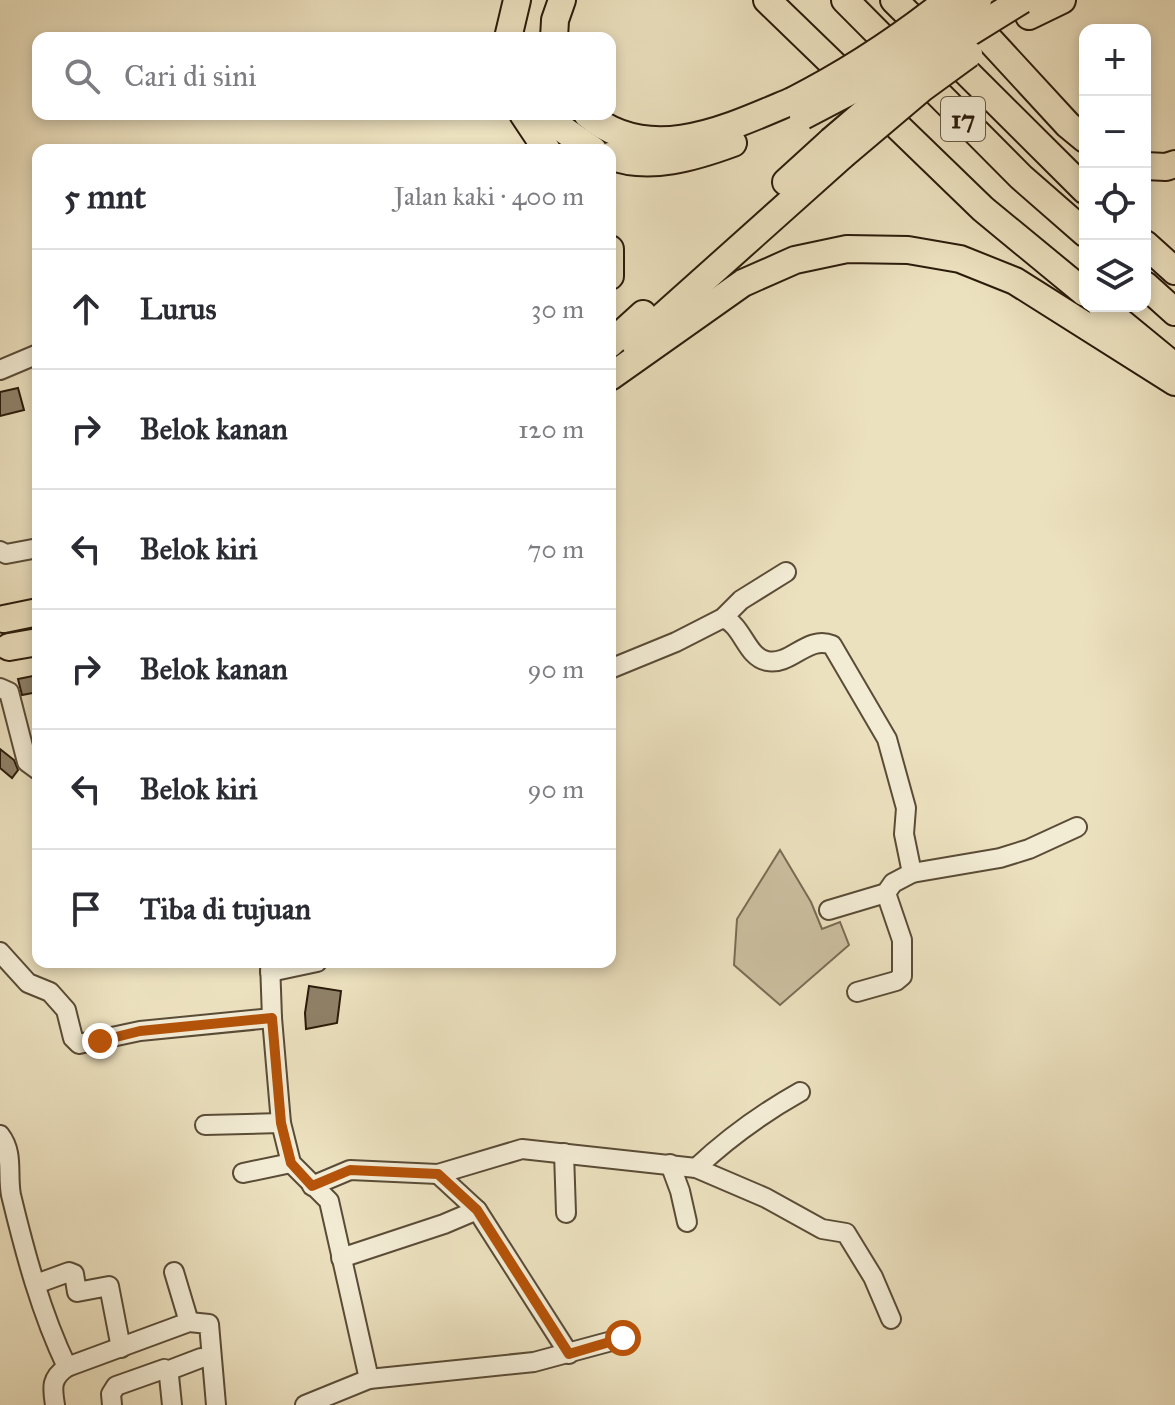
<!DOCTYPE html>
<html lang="id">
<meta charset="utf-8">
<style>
body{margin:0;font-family:"IM FELL Great Primer",serif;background:#f7f7f7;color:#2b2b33}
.controls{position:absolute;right:24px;top:24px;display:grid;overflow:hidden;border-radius:16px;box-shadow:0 4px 12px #0003}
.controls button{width:72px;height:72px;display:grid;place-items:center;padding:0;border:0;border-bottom:2px solid #e1e1e2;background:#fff;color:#2b2b33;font:40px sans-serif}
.stop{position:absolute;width:24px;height:24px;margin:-18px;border:6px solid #b45309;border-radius:50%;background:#fff}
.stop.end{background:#b45309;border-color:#fff;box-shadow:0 2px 8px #0008}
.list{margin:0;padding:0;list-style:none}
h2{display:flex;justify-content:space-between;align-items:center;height:104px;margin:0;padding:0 32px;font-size:34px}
h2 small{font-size:26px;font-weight:400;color:#7c7c81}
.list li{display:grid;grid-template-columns:52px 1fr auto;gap:24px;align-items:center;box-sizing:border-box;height:120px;padding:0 32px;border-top:2px solid #e1e1e2}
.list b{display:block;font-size:30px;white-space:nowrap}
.list em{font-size:26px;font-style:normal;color:#7c7c81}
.icon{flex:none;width:44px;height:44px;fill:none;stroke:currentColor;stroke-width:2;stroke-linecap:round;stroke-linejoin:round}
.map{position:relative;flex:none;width:1175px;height:1405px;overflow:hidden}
.search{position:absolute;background:#fff;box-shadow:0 4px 12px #0003;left:32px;top:32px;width:584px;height:88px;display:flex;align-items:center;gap:20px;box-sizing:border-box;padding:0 28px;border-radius:16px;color:#7c7c81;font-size:30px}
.panel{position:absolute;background:#fff;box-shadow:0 4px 12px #0003;left:32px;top:144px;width:584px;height:824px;border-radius:16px}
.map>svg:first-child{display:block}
.green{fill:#cbbfa0;stroke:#7a6c55;stroke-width:2}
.building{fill:#8f8168;stroke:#2a1a0a;stroke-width:2}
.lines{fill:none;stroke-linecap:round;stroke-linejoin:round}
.minor-casing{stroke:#5a4c37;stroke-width:22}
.highway-casing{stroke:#2a1a0a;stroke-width:30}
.minor{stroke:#f3ecd5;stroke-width:18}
.highway{stroke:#ece1bf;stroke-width:26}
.highway-bridge-casing{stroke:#2a1a0a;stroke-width:30;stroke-linecap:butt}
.highway-bridge{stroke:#ece1bf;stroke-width:26}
.route{stroke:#b45309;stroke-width:10}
.labels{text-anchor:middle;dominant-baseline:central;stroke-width:7;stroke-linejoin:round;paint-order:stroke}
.shield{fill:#f3ecd5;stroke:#665947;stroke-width:2}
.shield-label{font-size:26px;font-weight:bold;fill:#2a1a0a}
</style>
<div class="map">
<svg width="1175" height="1405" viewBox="0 0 1175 1405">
<rect width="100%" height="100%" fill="#ece1bf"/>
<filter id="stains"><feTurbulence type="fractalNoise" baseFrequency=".0025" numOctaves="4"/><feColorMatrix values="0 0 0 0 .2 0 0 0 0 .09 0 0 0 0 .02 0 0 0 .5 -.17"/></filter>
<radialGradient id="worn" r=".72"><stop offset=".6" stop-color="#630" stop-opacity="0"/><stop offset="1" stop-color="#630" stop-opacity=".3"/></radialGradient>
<polygon class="green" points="780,850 811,902 822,929 840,922 849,945 780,1005 734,965 737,919"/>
<g class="building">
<polygon points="18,388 24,410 0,416 0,392"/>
<polygon points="38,675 38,692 22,695 18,679"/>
<polygon points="0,749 14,760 18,770 12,778 0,768"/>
<polygon points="309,986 341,991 337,1023 306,1029 305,1013"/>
</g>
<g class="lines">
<g class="minor-casing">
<g id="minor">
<polyline points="0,370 38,354"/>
<polyline points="0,551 6,554 38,548"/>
<path d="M723,618C743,625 746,657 767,661C791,666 807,635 832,645L887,739L906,808L904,834L912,873L893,883L886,893L829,910"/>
<polyline points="610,669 676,642 723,618 741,600 786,572"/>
<polyline points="0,688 9,692 27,762 38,770"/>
<polyline points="912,873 1000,858 1029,849 1077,827"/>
<polyline points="0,952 28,983 50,992 66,1010 73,1038 79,1044 140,1031 272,1018"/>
<polyline points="270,962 272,1018 281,1123 291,1163 329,1201 369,1379 305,1405"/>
<polyline points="270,972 317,962"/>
<polyline points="857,992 896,981 902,976 902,940 886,893"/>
<polyline points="205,1125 281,1123"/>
<path d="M0,1135C14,1153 7,1174 11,1195C25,1253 41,1313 67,1367"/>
<polyline points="564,1153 566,1213"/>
<polyline points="670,1164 680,1191 687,1222"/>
<path d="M696,1168C728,1138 761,1114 800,1092"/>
<polyline points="243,1173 291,1163"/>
<polyline points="438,1174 477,1210 569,1354"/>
<polyline points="312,1186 350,1170 438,1174 522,1149 696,1168 766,1198 822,1229 846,1233 873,1277 891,1319"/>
<polyline points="341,1258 444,1224 477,1210"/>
<polyline points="174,1272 189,1322"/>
<polyline points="36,1284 69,1272 74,1274 77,1292 109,1286 121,1348"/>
<polyline points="167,1371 201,1358"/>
<polyline points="369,1379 534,1362 623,1338"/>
<path d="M55,1405C52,1387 51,1378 67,1367L189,1322L209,1324L216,1405"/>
<polyline points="112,1405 111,1394 116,1386 164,1369 169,1376 172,1405"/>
</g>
</g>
<g class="highway-casing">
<g id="highway">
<polyline points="767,0 983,209 1085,293"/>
<polyline points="845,0 1021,177 1085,233"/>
<polyline points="894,0 1085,190"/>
<polyline points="963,11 1068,125 1085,139"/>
<polyline points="1029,16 1062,0"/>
<polyline points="508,38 517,0"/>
<polyline points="554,38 555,20 562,0"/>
<polyline points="523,114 547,150"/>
<polyline points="550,114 558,126 593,150"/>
<path d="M587,114C649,167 728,128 792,101"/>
<path d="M610,156C649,171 695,157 733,143"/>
<polyline points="1145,166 1166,167 1175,164"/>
<polyline points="786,182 831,141"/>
<polyline points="1145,244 1175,271"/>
<polyline points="610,249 610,276"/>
<polyline points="1145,285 1175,312"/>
<polyline points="1101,306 1169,362"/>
<polyline points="634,342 843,155"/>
<polyline points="610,344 643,314"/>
<polyline points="610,377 743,283 795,260 847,249 908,250 960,259 1015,281 1175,382"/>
<polyline points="4,619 38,612"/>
<polyline points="9,647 38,642"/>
</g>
</g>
<use href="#minor" class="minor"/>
<use href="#highway" class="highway"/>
<g class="highway-bridge-casing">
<g id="highway-bridge">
<path d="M792,101C849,72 899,39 948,0"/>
<polyline points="803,116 868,82 978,0"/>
<polyline points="831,141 908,75 959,39 1022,0"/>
<polyline points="843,155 921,89 969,54"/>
</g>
</g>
<use href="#highway-bridge" class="highway-bridge"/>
</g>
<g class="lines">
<polyline class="route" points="100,1041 140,1031 272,1018 281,1123 291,1163 312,1186 350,1170 438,1174 477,1210 569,1354 623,1338"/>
</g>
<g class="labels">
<rect class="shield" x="941" y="97" width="44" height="44" rx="6"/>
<g class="shield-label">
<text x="963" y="119">17</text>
</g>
</g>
<rect width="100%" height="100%" filter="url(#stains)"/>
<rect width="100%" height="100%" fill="url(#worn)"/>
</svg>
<div class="controls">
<button>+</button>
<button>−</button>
<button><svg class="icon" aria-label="locate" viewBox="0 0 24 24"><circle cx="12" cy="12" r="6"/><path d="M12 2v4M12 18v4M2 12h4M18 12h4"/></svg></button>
<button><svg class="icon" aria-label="layers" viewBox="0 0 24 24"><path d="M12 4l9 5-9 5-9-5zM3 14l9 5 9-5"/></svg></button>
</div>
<div class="stop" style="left:623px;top:1338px"></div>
<div class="stop end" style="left:100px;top:1041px"></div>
<div class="search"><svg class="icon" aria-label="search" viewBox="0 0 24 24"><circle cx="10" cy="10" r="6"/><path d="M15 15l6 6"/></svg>Cari di sini</div>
<section class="panel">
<h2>5 mnt<small>Jalan kaki · 400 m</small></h2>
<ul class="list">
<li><svg class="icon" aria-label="ahead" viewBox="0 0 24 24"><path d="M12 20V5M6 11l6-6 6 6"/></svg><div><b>Lurus</b></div><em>30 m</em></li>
<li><svg class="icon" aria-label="right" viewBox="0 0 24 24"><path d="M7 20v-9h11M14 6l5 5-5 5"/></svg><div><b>Belok kanan</b></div><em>120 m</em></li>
<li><svg class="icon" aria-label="left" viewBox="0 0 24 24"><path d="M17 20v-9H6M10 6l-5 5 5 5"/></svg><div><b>Belok kiri</b></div><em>70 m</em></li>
<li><svg class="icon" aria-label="right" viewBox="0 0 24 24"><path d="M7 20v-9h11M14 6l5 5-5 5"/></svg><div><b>Belok kanan</b></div><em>90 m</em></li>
<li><svg class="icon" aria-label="left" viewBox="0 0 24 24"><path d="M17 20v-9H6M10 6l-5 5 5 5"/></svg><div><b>Belok kiri</b></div><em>90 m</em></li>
<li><svg class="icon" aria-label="arrive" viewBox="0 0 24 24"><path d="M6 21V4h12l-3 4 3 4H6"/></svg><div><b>Tiba di tujuan</b></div></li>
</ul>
</section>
</div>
